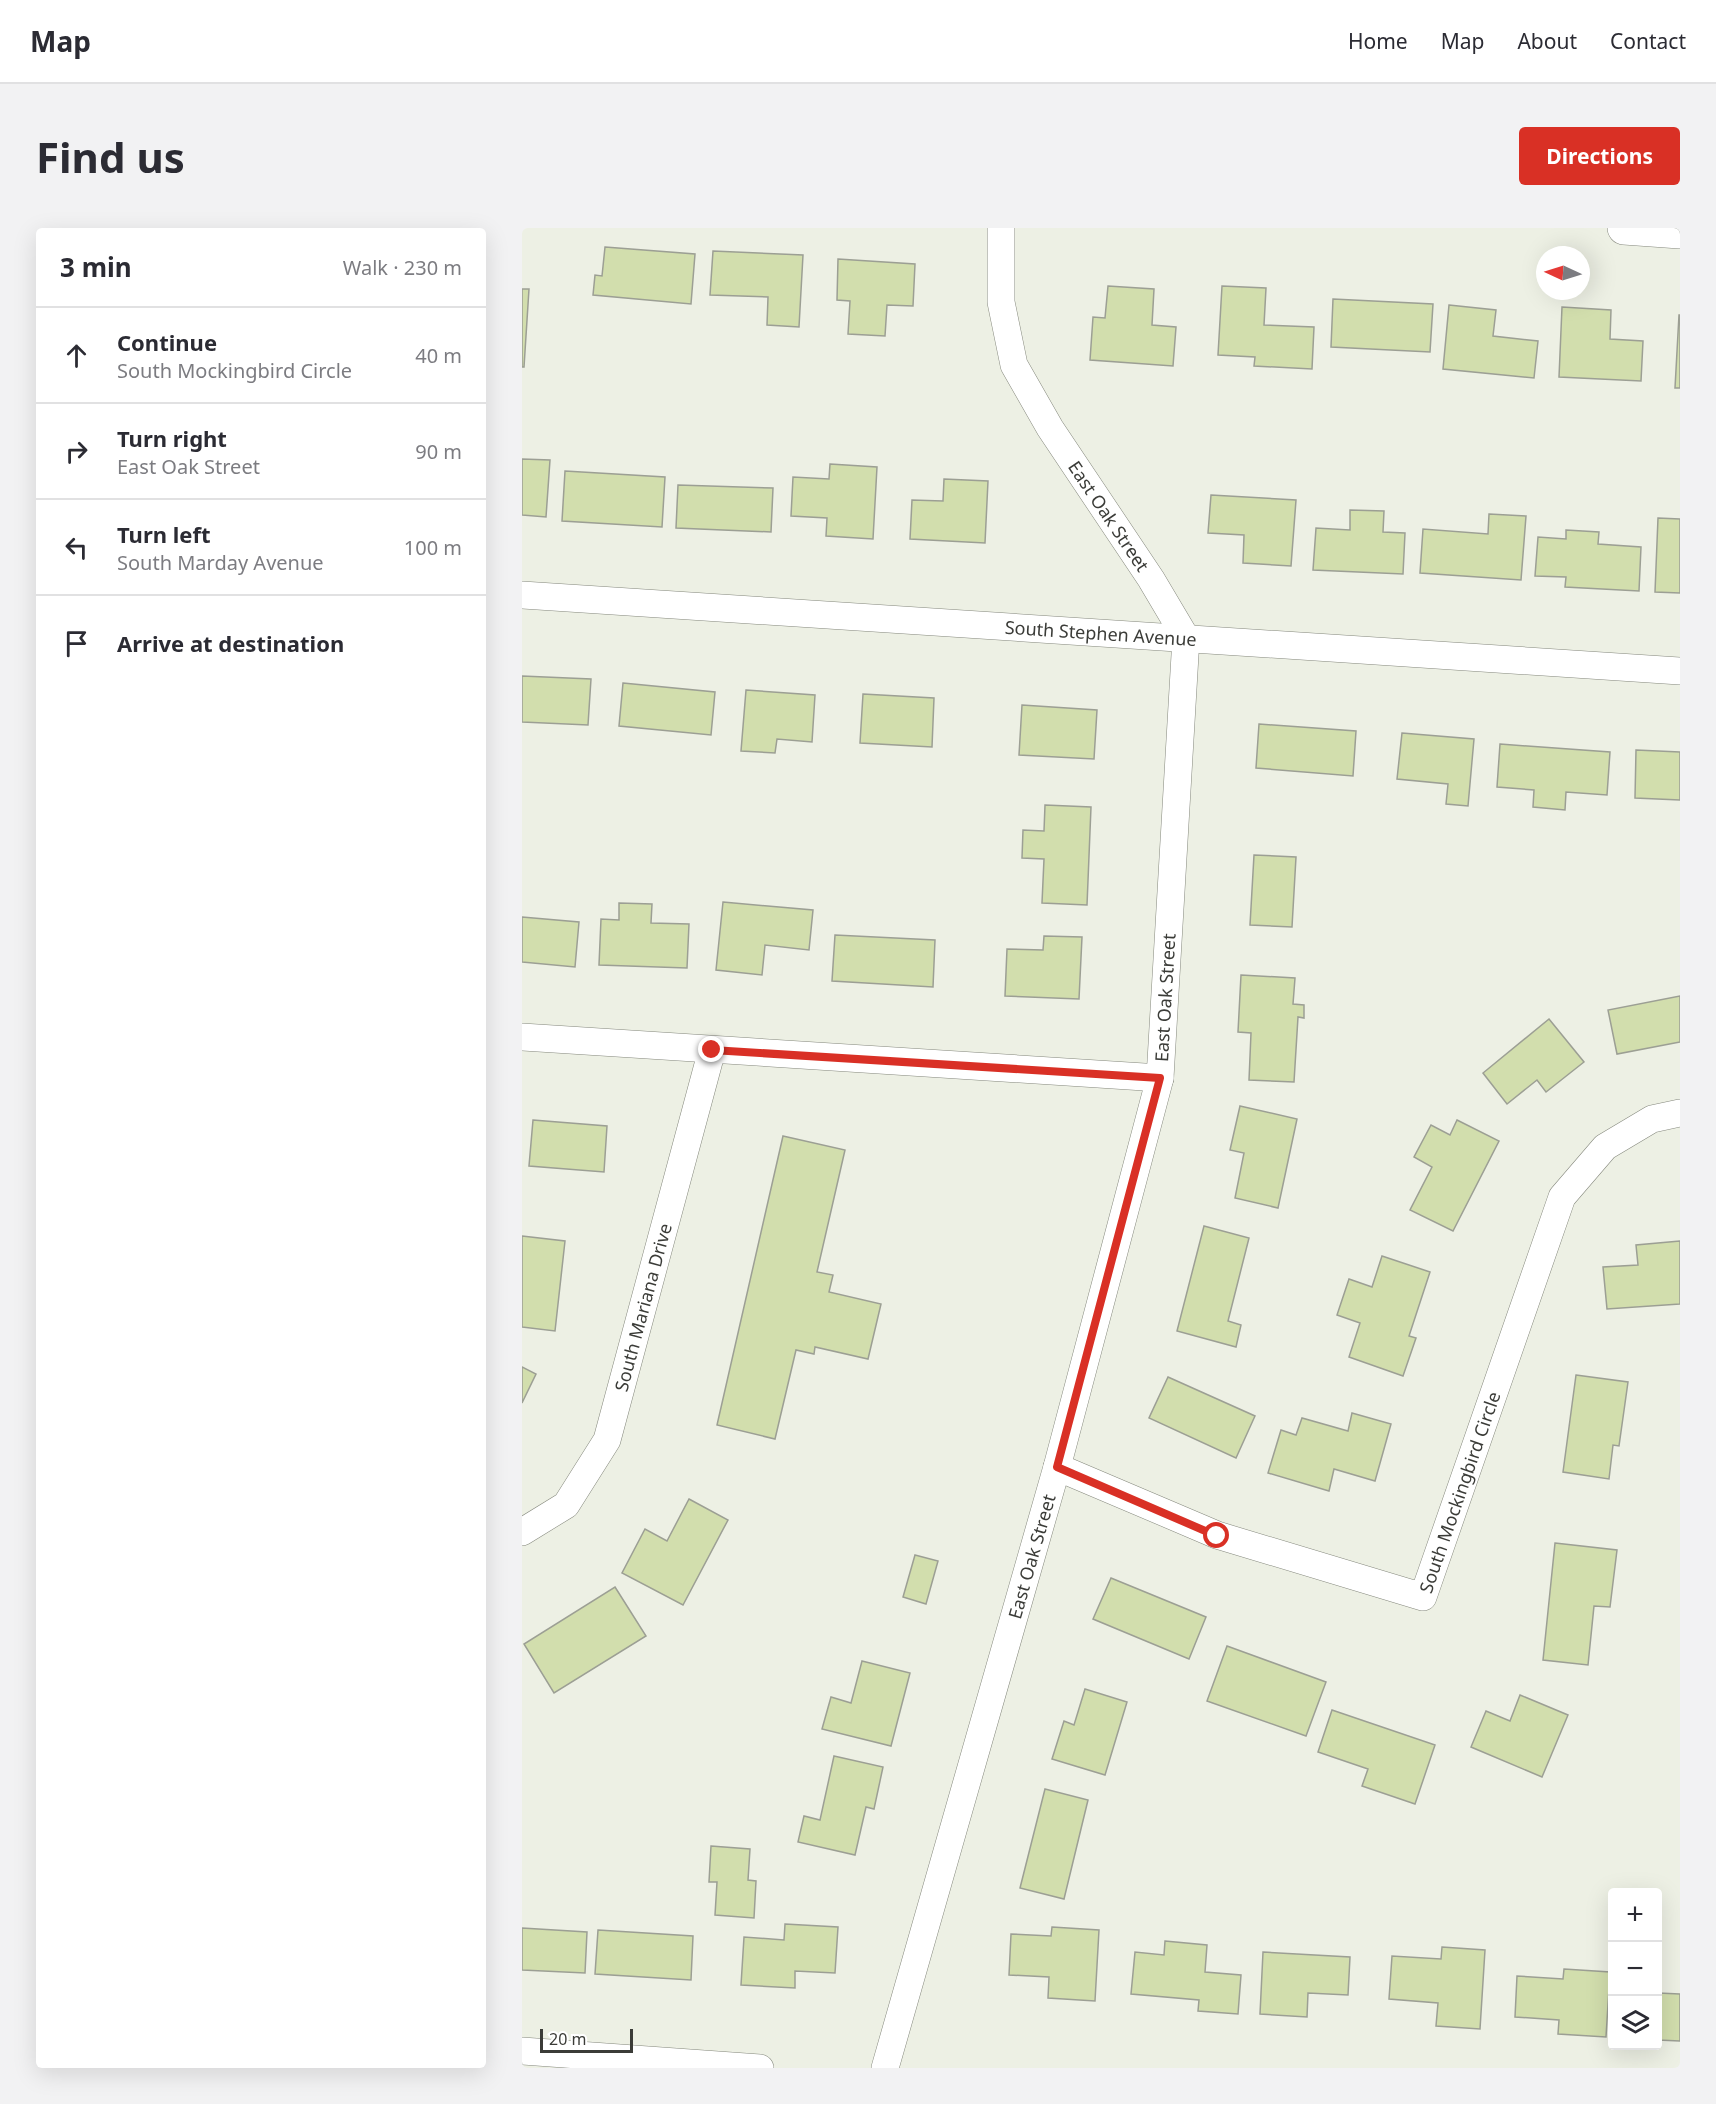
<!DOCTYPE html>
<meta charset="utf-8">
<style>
body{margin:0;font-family:"Noto Sans",sans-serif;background:#f2f2f3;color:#2b2b33}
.controls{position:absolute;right:18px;bottom:18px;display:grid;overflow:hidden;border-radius:6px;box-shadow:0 6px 24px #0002}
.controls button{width:54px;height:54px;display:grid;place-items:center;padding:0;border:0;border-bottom:2px solid #e1e1e2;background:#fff;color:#2b2b33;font:30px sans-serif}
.compass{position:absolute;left:1014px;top:18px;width:54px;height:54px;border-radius:50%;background:#fff;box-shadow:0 6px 24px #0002;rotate:274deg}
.scale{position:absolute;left:18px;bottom:15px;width:93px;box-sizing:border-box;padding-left:6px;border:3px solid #3b3c38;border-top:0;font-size:16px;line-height:21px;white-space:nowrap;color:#3b3c38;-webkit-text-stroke:4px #fff;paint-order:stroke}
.stop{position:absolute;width:18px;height:18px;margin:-14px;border:4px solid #d93025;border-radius:50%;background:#fff}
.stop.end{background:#d93025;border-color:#fff;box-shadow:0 2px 6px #0008}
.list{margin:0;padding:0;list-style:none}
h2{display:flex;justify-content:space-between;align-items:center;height:78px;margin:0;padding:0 24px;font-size:26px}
h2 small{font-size:20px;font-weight:400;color:#7c7c81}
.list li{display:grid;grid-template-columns:39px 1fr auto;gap:18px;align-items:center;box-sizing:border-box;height:96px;padding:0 24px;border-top:2px solid #e1e1e2}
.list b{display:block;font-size:22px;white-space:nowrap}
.list p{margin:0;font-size:20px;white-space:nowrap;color:#7c7c81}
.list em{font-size:20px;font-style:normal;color:#7c7c81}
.icon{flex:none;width:33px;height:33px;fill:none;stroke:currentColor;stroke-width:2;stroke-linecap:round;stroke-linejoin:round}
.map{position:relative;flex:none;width:1158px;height:1840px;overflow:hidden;border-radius:6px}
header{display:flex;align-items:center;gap:36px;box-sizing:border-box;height:84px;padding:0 30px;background:#fff;border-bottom:2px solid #e1e1e2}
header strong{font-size:28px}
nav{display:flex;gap:33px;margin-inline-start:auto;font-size:21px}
.intro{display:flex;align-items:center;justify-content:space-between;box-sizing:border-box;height:144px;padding:0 36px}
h1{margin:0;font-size:42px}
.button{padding:15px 27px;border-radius:6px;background:#d93025;color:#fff;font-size:21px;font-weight:700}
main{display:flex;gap:36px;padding:0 36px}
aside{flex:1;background:#fff;border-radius:6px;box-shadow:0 6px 24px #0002}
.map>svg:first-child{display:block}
.building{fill:#d2dead;stroke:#9c9f94;stroke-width:1.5}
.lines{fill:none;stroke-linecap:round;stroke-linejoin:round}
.minor-casing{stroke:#85887d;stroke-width:28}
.tertiary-casing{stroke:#85887d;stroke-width:34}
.minor{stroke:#fff;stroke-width:27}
.tertiary{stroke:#fff;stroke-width:33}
.route{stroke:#d93025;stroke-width:8}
.labels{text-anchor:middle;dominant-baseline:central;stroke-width:5;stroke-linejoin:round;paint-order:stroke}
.street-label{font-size:18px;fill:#3b3c38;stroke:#fff}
</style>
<header>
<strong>Map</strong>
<nav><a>Home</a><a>Map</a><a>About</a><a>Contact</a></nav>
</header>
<div class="intro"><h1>Find us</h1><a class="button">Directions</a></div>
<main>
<aside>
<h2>3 min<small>Walk · 230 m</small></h2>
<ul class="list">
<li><svg class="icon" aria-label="ahead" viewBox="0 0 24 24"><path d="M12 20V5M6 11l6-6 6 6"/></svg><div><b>Continue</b><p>South Mockingbird Circle</p></div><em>40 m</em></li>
<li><svg class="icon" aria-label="right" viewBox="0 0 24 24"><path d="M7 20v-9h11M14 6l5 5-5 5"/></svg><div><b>Turn right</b><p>East Oak Street</p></div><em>90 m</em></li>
<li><svg class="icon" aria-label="left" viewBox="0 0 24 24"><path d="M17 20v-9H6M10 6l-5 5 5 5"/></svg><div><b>Turn left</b><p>South Marday Avenue</p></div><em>100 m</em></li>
<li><svg class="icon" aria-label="arrive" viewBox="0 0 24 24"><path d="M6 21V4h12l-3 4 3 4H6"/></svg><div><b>Arrive at destination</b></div></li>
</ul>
</aside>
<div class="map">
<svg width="1158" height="1840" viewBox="0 0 1158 1840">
<rect width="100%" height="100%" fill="#edf0e4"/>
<g class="building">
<polygon points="83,19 173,26 169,76 71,67 73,47 80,48"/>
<polygon points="191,23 281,27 277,99 245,97 246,69 188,67"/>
<polygon points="316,31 393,36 391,78 365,77 363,108 326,106 328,73 315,72"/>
<polygon points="586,58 632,61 630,97 654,99 651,138 568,132 571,89 583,90"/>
<polygon points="700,58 744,60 742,97 792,99 790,141 732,138 733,129 696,127"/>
<polygon points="0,61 7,61 2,139 0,139"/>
<polygon points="811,71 911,76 908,124 809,119"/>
<polygon points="927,77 974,82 971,108 1016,113 1012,150 921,141"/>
<polygon points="1040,79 1089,82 1088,111 1121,113 1119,153 1037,149"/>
<polygon points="1157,87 1158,87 1158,160 1153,160"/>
<polygon points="0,231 28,232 24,289 0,287"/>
<polygon points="308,236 355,239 351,311 304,308 305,290 269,288 271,249 307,251"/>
<polygon points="43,243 143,249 140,299 40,293"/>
<polygon points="422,251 466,253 463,315 388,311 390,272 421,273"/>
<polygon points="156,257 251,260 249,304 154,300"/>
<polygon points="689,267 774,272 769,338 721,335 722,307 686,305"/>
<polygon points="828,282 862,283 861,304 883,305 881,346 791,342 794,300 828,302"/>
<polygon points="967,286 1004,288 999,352 898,345 901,301 966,306"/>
<polygon points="1136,290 1158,291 1158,365 1133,364"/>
<polygon points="1044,302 1077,304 1076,316 1119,319 1117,363 1043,359 1044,349 1013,348 1016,309 1044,311"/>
<polygon points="0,448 69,451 66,497 0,494"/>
<polygon points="101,455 193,464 189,507 97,498"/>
<polygon points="224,462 293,467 290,514 255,511 253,525 219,523"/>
<polygon points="341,466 412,470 410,519 338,515"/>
<polygon points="500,477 575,482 572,531 497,527"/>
<polygon points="737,496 834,503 831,548 734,540"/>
<polygon points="880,505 952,511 946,578 924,576 926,556 875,551"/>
<polygon points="978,516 1088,524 1085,567 1044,564 1043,582 1011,579 1012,562 975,559"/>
<polygon points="1114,522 1158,524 1158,572 1113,570"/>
<polygon points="523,577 569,579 565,677 520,675 522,631 500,630 501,602 522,603"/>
<polygon points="732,627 774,629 770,699 728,697"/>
<polygon points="201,674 291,682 287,722 243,717 240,747 194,742"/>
<polygon points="97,675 130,676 129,695 167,696 165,740 77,737 79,691 97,692"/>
<polygon points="0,689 57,694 53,739 0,734"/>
<polygon points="313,707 413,712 411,759 310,753"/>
<polygon points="522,708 560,709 557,771 483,768 485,721 521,722"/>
<polygon points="719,747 773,750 771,776 782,777 782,790 776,789 772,854 727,852 729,805 716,804"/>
<polygon points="1158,768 1158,814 1095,826 1086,782"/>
<polygon points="1027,791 1062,834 1024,864 1015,852 985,876 961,845"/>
<polygon points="718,878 775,891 756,980 713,970 722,925 708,922"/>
<polygon points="11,892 85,898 82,944 7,938"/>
<polygon points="935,892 977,913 931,1003 888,982 910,939 892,929 909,897 928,907"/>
<polygon points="261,908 323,922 295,1044 311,1047 307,1064 359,1076 346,1131 293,1119 292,1126 274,1122 253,1211 195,1197"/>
<polygon points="682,998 727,1010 706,1093 719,1097 714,1119 655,1103"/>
<polygon points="0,1008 43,1013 33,1103 0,1099"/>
<polygon points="1158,1013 1158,1076 1085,1081 1081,1039 1116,1037 1114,1017"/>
<polygon points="860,1028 908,1044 887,1108 894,1110 881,1148 827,1129 838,1095 815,1087 827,1051 850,1059"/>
<polygon points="0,1139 14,1146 0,1175"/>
<polygon points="1054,1147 1106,1154 1097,1218 1091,1217 1087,1251 1041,1244"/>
<polygon points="646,1149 733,1188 714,1230 627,1190"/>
<polygon points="830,1185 869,1196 853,1253 812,1241 807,1263 746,1245 759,1202 774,1207 780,1190 826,1203"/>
<polygon points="167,1271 206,1292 161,1377 100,1345 123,1301 145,1313"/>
<polygon points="1033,1315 1095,1322 1088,1379 1072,1378 1066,1437 1021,1432"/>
<polygon points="393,1327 416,1333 404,1376 381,1369"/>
<polygon points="589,1350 684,1389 667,1431 571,1391"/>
<polygon points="93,1359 124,1408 32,1465 2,1416"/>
<polygon points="705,1418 804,1454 784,1508 685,1473"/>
<polygon points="340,1433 388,1445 369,1518 300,1501 309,1469 329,1475"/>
<polygon points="563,1461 605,1474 583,1547 530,1531 542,1493 552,1497"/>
<polygon points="998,1467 1046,1487 1020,1549 949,1519 964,1483 988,1493"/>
<polygon points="810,1482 913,1517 893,1576 840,1558 846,1541 796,1524"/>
<polygon points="312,1528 361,1539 352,1581 344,1579 333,1627 276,1614 282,1588 298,1592"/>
<polygon points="523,1561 566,1572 542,1671 498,1660"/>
<polygon points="189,1618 228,1621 226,1652 234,1653 232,1690 193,1687 195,1654 187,1654"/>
<polygon points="263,1696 316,1699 313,1745 273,1743 273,1760 219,1757 222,1709 262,1712"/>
<polygon points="530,1699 577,1702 573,1773 526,1770 527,1749 487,1747 489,1706 529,1708"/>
<polygon points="0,1700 65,1704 63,1745 0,1742"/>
<polygon points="76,1702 171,1708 169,1752 73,1746"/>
<polygon points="643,1713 685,1717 683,1744 719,1747 716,1786 676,1783 677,1772 609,1766 613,1724 642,1727"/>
<polygon points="920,1719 963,1722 958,1801 914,1798 916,1775 867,1771 870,1728 919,1731"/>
<polygon points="741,1724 828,1729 826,1767 786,1765 785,1789 738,1786"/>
<polygon points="1042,1741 1088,1744 1084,1809 1036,1806 1037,1792 993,1789 995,1748 1041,1751"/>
<polygon points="1136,1765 1158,1766 1158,1813 1136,1812"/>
</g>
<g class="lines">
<g class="minor-casing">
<g id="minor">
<path id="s1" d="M0,367L1158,443"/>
<polyline points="0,809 638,850"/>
<path id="s2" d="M535,1239L695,1307L901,1369L1040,969L1083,919L1130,891L1158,885"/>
<path id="s3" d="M0,1304L44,1277L85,1212L190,822"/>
<polyline points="0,1823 238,1840"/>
<path id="s4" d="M363,1840L535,1239L638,850L664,410L629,351L528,200L492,137L479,74V0"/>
</g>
</g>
<g class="tertiary-casing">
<polyline id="tertiary" points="1102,0 1158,4"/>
</g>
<use href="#minor" class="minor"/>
<use href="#tertiary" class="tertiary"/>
</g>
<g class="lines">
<polyline class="route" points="190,822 638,850 535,1239 695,1308"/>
</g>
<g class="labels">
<g class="street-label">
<text transform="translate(587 288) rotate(56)">East Oak Street</text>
<text stroke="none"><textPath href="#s1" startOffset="580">South Stephen Avenue</textPath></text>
<text stroke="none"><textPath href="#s4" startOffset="1108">East Oak Street</textPath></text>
<text stroke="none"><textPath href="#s3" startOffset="266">South Mariana Drive</textPath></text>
<text stroke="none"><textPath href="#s2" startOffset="500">South Mockingbird Circle</textPath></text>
<text stroke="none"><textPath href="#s4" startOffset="532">East Oak Street</textPath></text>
</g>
</g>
</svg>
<div class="controls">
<button>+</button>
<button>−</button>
<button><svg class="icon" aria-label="layers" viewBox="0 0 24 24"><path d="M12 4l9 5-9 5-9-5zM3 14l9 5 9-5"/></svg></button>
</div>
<svg class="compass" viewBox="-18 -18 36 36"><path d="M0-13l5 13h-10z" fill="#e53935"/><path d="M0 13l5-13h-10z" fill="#7c7c81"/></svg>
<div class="scale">20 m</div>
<div class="stop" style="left:695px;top:1308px"></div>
<div class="stop end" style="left:190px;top:822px"></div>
</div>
</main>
